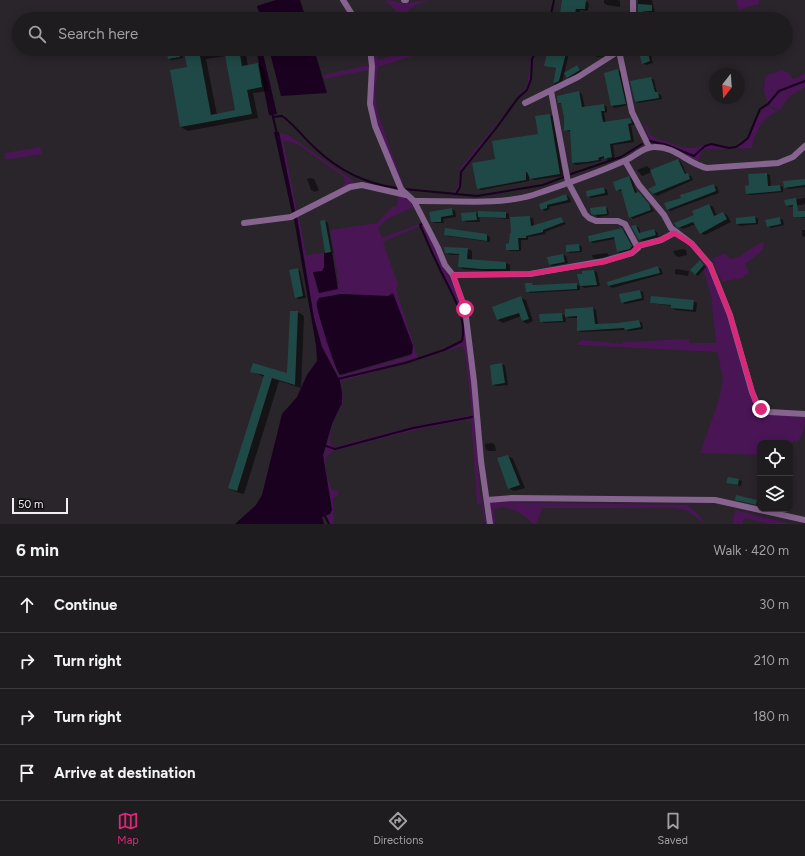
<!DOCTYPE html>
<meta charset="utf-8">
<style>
body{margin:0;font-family:Figtree,sans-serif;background:#2c292d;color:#f1f3f6}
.controls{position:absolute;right:12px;bottom:12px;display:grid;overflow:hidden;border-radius:8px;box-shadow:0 2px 10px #0003}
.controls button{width:36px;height:36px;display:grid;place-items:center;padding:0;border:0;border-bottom:1px solid #3c3a3e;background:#1f1c20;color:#f1f3f6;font:20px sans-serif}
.compass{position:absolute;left:709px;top:68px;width:36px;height:36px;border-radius:50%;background:#1f1c20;box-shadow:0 2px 10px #0003;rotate:197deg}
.scale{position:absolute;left:12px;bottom:10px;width:56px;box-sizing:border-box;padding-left:4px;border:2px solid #f2eff3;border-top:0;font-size:11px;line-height:14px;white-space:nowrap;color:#f2eff3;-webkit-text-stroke:3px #110f11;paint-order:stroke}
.stop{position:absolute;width:12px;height:12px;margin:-9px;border:3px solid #db2777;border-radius:50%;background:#fff}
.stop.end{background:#db2777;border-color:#fff;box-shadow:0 1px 4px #0008}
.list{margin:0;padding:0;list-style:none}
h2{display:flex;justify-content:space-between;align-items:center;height:52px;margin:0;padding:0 16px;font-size:17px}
h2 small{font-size:13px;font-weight:400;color:#a1a1a5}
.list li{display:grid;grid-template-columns:26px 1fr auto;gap:12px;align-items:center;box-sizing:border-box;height:56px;padding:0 16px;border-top:1px solid #3c3a3e}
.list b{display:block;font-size:15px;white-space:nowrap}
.list em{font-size:13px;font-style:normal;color:#a1a1a5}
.icon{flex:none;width:22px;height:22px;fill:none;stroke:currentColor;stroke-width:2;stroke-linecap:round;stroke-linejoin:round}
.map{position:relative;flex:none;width:805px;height:524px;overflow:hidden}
.search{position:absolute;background:#1f1c20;box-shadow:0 2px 10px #0003;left:12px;right:12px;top:12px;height:44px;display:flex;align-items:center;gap:10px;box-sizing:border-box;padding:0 14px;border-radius:22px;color:#a1a1a5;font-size:15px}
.sheet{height:276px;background:#1f1c20}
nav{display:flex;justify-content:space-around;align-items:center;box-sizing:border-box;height:56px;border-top:1px solid #3c3a3e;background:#1f1c20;font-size:11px;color:#a1a1a5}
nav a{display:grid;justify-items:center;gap:2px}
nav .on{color:#db2777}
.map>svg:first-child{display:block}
.green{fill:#491555;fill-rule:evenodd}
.water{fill:#1a0120}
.shadow{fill:#0007;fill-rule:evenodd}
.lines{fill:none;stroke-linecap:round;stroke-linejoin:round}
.stream{stroke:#1a0120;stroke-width:2}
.building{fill:#1f4946}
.street{stroke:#876390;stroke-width:6}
.route{stroke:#db2777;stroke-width:5}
</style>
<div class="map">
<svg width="805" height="524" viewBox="0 0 805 524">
<rect width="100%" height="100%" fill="#29252a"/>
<g class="green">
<path d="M385,0C393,0 400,4 407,3C415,3 421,0 430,0C418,4 408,6 404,19H399L397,12Z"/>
<polygon points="736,0 759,0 759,4 738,10"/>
<polygon points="372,49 375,49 378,60 414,49 435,49 378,67 375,93 377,111 404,187 401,187 376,122 372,98"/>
<polygon points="534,49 537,49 532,59 530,79 526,90 517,98 460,172 458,191 456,193 451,192 457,189 461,167 527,86 531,58"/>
<polygon points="369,65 369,70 324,79 323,75"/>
<polygon points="781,70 788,72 793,79 797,78 805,73 805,80 779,91 768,103 764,92 765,76"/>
<polygon points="805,82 805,87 790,96 779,111 768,104 779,92"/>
<path d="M768,105L778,112C763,115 754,134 752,148C743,149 708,148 704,150C701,153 700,158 698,161L650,141L667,145L694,156C698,153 702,148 706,146C718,141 728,154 742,144C756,134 753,115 768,105Z"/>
<polygon points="644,125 647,126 649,133 653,137 682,147 693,148 705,145 694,155 667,144 650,140"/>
<polygon points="279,132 290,136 355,182 338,190 345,183 344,177 299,145 283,140 297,211 295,211"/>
<polygon points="40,147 42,154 6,160 4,153"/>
<path d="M398,194L406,198L414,205L412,208L389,218L378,228L382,238L419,224L420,226L383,242L398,285L396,289L418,358L339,378L322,347L314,318L297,217L299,216L306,255L324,253V267L322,272L313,273L319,293L339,284L330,230L377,223L392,207L397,206ZM341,294L388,296L393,294L408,335L410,356L343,375L338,373L317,308L319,298Z"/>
<path d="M423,224L457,293L463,309L472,384L480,492L487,524H485L481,504H477L471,419L424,428L333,451L325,458L327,478L332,490L338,491L339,495L333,498L334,524H330L326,515L332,510C331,489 319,468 326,447L335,450L414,429L472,417L424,425L335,449L327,445C329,438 330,430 332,423C340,402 344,403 339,380L405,363L444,351L463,341V326L458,306L421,225ZM462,346L465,352L472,415L415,426L335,447L330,444L332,425L343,402L341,381L402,365Z"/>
<path d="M764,242L763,250L745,264L749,273L742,278L722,282L712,259L725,253L730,259C744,257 751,246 764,242Z"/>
<path d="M707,264L718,290L737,343L746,382L756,408L765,414L805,417C805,427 804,434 797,442L794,441L790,445V443H760V455L700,453L719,399L723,378L717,352L577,345L581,340H584L622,344L623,342C646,342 667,339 689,339L690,343H716L711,296L703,268Z"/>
<path d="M490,502L687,505L696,512L705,524L686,510L672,508H542L536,524H533C525,515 506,502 494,510L495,524H492Z"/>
<polygon points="735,510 787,523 787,524 769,524 744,518 743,524 732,524"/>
</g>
<g class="water">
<polygon points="276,0 300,0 306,19 261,19 257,6"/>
<polygon points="256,49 262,49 277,114 269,115"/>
<polygon points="269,49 314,49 327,93 281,96"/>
<polygon points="274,132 279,132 295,211 292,213"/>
<polygon points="297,217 314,318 322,347 340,381 342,393 342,403 332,424 323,455 332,510 330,514 322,517 324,524 235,524 256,505 262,495 282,414 297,397 307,375 317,361 316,345 294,219"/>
<polygon points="332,252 338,289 319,293 313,272 322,271 324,267 324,253"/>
<path d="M393,293L413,346L412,354L340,375C335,370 319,317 317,307C316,304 317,301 319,298L341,294L388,296Z"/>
</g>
<g class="shadow">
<polygon points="563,0 585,1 589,3 588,11 580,10 578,19 560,19"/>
<polygon points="604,0 618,0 620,1 620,7 607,5 604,3"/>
<polygon points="638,0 652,0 655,13 638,10"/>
<polygon points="167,49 181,49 183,58 172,60 169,59"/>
<path d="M202,49H245L248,66L258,64L264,68L269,91L253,93L258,118L188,131L181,127L188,68ZM226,56L236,111L217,115L206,59Z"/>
<polygon points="549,49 570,49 562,83 556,85 553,84 557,69 545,65"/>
<polygon points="584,49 609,49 609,56 597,57 594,55 594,50"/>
<polygon points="639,49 649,49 653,63 646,65 643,63"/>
<polygon points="577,66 583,72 570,79 567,77"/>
<polygon points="618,70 621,72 628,105 615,108 612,106"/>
<polygon points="651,78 654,80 657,93 661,95 662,99 639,103 635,102 631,82"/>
<polygon points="578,92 582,94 585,108 604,105 607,107 607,112 604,113 606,123 630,119 633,121 635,125 631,125 634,142 613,145 615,159 608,160 605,158 601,159 601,161 591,163 576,165 573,163 571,132 565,130 565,117 562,104 559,103"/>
<polygon points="550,115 553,116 563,176 534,180 529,178 529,181 481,190 478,188 496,159 539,135"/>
<polygon points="678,160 681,162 687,175 691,176 693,180 657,196 653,194 657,185 652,172 642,176 637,170 647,166 651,170"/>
<polygon points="767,174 770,175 771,187 780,186 783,187 783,192 750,195 747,194 750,186"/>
<polygon points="628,177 632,179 637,193 642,195 654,211 633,219 630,217 623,191 617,190"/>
<polygon points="311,178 314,179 319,190 315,192 311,190 307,179"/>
<polygon points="805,180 805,187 788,189 785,187"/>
<polygon points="714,185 717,187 719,193 670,211 667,209 666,204"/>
<polygon points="604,188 607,190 608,195 591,198 588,196"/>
<polygon points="566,195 569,197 571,202 549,207 550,209 545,211 542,209 540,205"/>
<polygon points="805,198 805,204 789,207 786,205 786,201"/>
<polygon points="709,205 713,207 717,216 723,213 727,215 731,222 705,235 701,233 696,224 683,229 679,227"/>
<polygon points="605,207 608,209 609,215 598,217 592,213"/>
<polygon points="452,209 455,211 456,217 443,219 444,223 435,223 432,221"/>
<polygon points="805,212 805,218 794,216"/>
<polygon points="476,213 479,215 506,213 509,214 509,219 479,217 480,222 466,222 463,220 462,214"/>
<polygon points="530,217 533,219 534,226 561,218 566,224 545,232 546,234 528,237 528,240 521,240 521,251 510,251 507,249"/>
<polygon points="755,217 758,219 758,224 740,226 737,224"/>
<polygon points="779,218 783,220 784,225 771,228 768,226"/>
<polygon points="325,221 328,223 333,253 326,252"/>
<polygon points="636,226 639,228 641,234 654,230 657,232 659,237 643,241 640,239"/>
<polygon points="445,229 487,235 490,237 490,242 448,236 445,234"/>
<polygon points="622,229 625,231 634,249 621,253 618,252 615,239 593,243 590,241"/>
<polygon points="802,230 805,230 805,237 802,236"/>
<polygon points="579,245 582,247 582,252 570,253 567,251"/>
<polygon points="468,249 472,251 472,261 506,263 510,265 510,271 486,271 463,269 459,266 460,255 450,255 446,252"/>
<polygon points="683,249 686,250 687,255 678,257 675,255 673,251"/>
<polygon points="607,253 610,257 596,260 593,258 592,255"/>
<polygon points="563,255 566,256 568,263 553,266 550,265 548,258"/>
<polygon points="700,261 706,267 698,276 695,274"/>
<polygon points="658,267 661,269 663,274 612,288 609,286 608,282"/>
<polygon points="675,269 689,271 688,276 675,274"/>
<polygon points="297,270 300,271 306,298 299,299 296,297"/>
<polygon points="594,271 597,272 600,286 584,288 581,286"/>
<polygon points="532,284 535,285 576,284 580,286 580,290 530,293 527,291"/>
<polygon points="640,291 643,292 644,300 625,304 622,302"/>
<polygon points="521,298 526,300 533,321 527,324 522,321 521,316 503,323 498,320"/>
<polygon points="693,301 697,303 696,312 675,310 672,306 651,303"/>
<polygon points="593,308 596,310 598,325 618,324 639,321 642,323 643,329 629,331 626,330 581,332 578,331 578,318 569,318 566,317 566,310"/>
<polygon points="298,312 304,316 301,388 279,381 244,494 236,492 229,488 264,377 252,371 288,374"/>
<polygon points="562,314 565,316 566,322 544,323 540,321 540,315"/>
<polygon points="502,364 505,366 508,385 497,386 493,385"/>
<polygon points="492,443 495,445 496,451 489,451 486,450 485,444"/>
<polygon points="508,456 513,459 525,488 514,491 509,488"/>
<polygon points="739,480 742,481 741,486 728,483"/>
<polygon points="737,496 757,501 760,503 759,506 739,501 736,499"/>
</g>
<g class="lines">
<g class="stream">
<polyline points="550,19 554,0"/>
<polyline points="272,113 277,134"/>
<path d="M273,117L282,116L285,118C296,127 305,139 315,148C338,170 367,184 397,188"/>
<polyline points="650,141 667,145 694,156 705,146 711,144 729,148 736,147 742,143 748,138 760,109 768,104 779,91 805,81"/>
<polyline points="571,174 621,157 642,144"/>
<polyline points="404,189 477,196 543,185 564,177"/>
<polyline points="456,194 460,187 461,172 497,127 518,98 527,90 531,79 532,59 537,49"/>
<path d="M338,379L405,363L444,350L462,341C468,315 448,288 438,265C431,252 426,238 420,225L422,224"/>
<polyline points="326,446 335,449 413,428 472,417"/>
<polyline points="325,516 329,524"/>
</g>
</g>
<g class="building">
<polygon points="562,0 586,0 585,9 576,9 574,19 559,19"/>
<polygon points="638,4 652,5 652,11 643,11 643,19 638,19"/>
<polygon points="166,49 178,49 180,57 168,59"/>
<polygon points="197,49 219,49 220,52 200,56 211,115 235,110 224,49 239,49 242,66 258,63 262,87 247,90 252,114 180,127 170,70 187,67 184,51"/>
<polygon points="548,49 567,49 559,81 553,84 556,68 544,66"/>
<polygon points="593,49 606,49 606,54 593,56"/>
<polygon points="638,49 647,49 650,61 642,64"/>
<polygon points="577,65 580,70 567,78 564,73"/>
<polygon points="618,69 626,104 611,106 604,73"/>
<polygon points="651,77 655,92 658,92 659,98 635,102 630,81"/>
<polygon points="579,91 582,107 604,104 605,111 601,111 603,122 630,118 632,123 628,124 631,140 610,144 612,157 604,159 604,156 598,158 599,160 587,162 572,163 570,130 564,131 564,117 561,103 558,103 557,96"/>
<polygon points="550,114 560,174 530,179 527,172 526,172 526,180 477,189 472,163 495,159 492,141 538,134 535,116"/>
<polygon points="678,159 685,174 688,173 690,179 653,194 648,189 656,185 650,170"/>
<polygon points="767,173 768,186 780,185 781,191 746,194 745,186 749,185 748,174"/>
<polygon points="629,176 635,193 639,192 649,204 651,210 629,218 621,189 616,191 613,182"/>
<polygon points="805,179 805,185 784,188 783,181"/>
<polygon points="714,184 716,191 667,210 664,203 681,198 680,195"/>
<polygon points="604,187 605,193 587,197 586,191"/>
<polygon points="566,194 568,200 547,205 547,208 541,210 539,204"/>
<polygon points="796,198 798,211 805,211 805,217 793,217 793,205 786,206 784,200"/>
<polygon points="709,204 714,216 723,212 727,219 700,234 693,222 678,228 676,226 674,223 694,215 692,211"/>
<polygon points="606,206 607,214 594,215 591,214 590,208"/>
<polygon points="452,208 453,215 441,217 441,222 431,222 429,212"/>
<polygon points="478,211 506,212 506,218 478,217"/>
<polygon points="476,212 477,220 462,221 461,213"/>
<polygon points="530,216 531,226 561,217 564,222 543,230 543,232 526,236 526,238 518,238 519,250 506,250 506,244 509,243 510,233 511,233 510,217"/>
<polygon points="755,216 756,223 736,224 736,218"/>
<polygon points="780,217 781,224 767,227 765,220"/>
<polygon points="325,220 331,252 325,253 320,221"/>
<polygon points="636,225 639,233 654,229 656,235 639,240 631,226"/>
<polygon points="445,228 487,234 487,241 444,235"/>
<polygon points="622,228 632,246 630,249 617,252 614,237 589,242 588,236"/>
<polygon points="579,244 580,251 566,252 566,245"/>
<polygon points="444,247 468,248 467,259 506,262 506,269 481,269 458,267 459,254 445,253"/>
<polygon points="563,254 565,262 549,265 547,257"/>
<polygon points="700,260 704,265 695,275 690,270"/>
<polygon points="658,266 660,273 608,286 607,282"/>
<polygon points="298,268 303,296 295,298 289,270"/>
<polygon points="594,270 597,285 580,286 577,274 582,274 582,271"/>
<polygon points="525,283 532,283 533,285 577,283 577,289 526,292"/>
<polygon points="640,290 642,298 621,303 619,294"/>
<polygon points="521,296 529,319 522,321 519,313 497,320 492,307"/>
<polygon points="651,296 694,300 693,310 671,308 671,305 650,303"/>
<polygon points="593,307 595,324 618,323 639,320 641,327 625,330 624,328 577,331 577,316 565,317 565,309"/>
<polygon points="290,311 298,311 295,385 272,378 237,491 228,488 264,375 250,372 253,363 287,373"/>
<polygon points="562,313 563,321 540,322 539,314"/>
<polygon points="502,363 505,383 492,385 490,365"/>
<polygon points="508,455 520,485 508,489 497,458"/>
<polygon points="728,477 739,479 738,485 726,483"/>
<polygon points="736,495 757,500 756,505 735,500"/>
</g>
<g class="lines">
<g class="street">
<polyline points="343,0 355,19"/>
<polyline points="404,0 406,0"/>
<polyline points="633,19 633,0"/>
<polyline points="370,49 372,66 370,104 375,126 401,189 414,201 438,248 445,265 453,275 465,309 474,381 481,461 490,524"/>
<polyline points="619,51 632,112 649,147"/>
<polyline points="525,103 578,77 622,49"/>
<polyline points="625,161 639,185 664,215 671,228 692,244 710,265 730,315 752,392 758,406 769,412 805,414"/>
<path d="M414,201C452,200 497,206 533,195C563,185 595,174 624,161C634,157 643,147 654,147C675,146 688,164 707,168L778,163L793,157L805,146"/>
<polyline points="244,223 291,217 350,187 362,185 406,195"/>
<polyline points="638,246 661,240 674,233"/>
<polyline points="453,275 530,274 604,261 632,253 638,248 625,224 618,221 596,221 589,218 585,214 568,182 551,91"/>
<polyline points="487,500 512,498 715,500 805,520"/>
</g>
</g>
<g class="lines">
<polyline class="route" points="465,309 453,275 530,274 604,262 632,253 638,246 661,240 674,233 692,244 710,265 730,315 755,401 761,409"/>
</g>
</svg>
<div class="controls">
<button><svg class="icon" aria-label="locate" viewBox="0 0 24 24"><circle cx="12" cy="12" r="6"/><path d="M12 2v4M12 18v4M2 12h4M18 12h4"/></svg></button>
<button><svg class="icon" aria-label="layers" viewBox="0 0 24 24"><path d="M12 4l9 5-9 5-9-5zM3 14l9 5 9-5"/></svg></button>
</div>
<svg class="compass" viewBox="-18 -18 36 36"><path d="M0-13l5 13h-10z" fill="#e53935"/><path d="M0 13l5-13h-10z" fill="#a1a1a5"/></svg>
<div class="scale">50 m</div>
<div class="stop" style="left:465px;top:309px"></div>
<div class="stop end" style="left:761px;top:409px"></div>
<div class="search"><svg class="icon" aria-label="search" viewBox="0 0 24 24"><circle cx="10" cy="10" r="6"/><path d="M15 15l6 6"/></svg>Search here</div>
</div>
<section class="sheet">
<h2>6 min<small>Walk · 420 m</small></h2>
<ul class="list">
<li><svg class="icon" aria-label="ahead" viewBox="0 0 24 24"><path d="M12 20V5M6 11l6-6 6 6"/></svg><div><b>Continue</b></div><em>30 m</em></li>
<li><svg class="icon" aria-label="right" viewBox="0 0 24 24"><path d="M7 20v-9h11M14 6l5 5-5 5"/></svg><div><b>Turn right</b></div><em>210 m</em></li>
<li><svg class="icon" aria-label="right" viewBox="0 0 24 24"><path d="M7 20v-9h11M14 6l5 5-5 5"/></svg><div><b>Turn right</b></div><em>180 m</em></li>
<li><svg class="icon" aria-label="arrive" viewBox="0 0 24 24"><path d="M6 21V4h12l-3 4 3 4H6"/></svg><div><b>Arrive at destination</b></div></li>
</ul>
</section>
<nav>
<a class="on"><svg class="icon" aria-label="map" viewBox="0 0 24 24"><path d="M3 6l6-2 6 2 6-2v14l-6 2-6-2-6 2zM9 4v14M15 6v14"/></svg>Map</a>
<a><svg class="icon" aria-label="directions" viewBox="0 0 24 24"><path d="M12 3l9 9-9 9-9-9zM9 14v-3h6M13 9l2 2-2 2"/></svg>Directions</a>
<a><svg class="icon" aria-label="saved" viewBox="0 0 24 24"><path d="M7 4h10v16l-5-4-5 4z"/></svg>Saved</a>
</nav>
